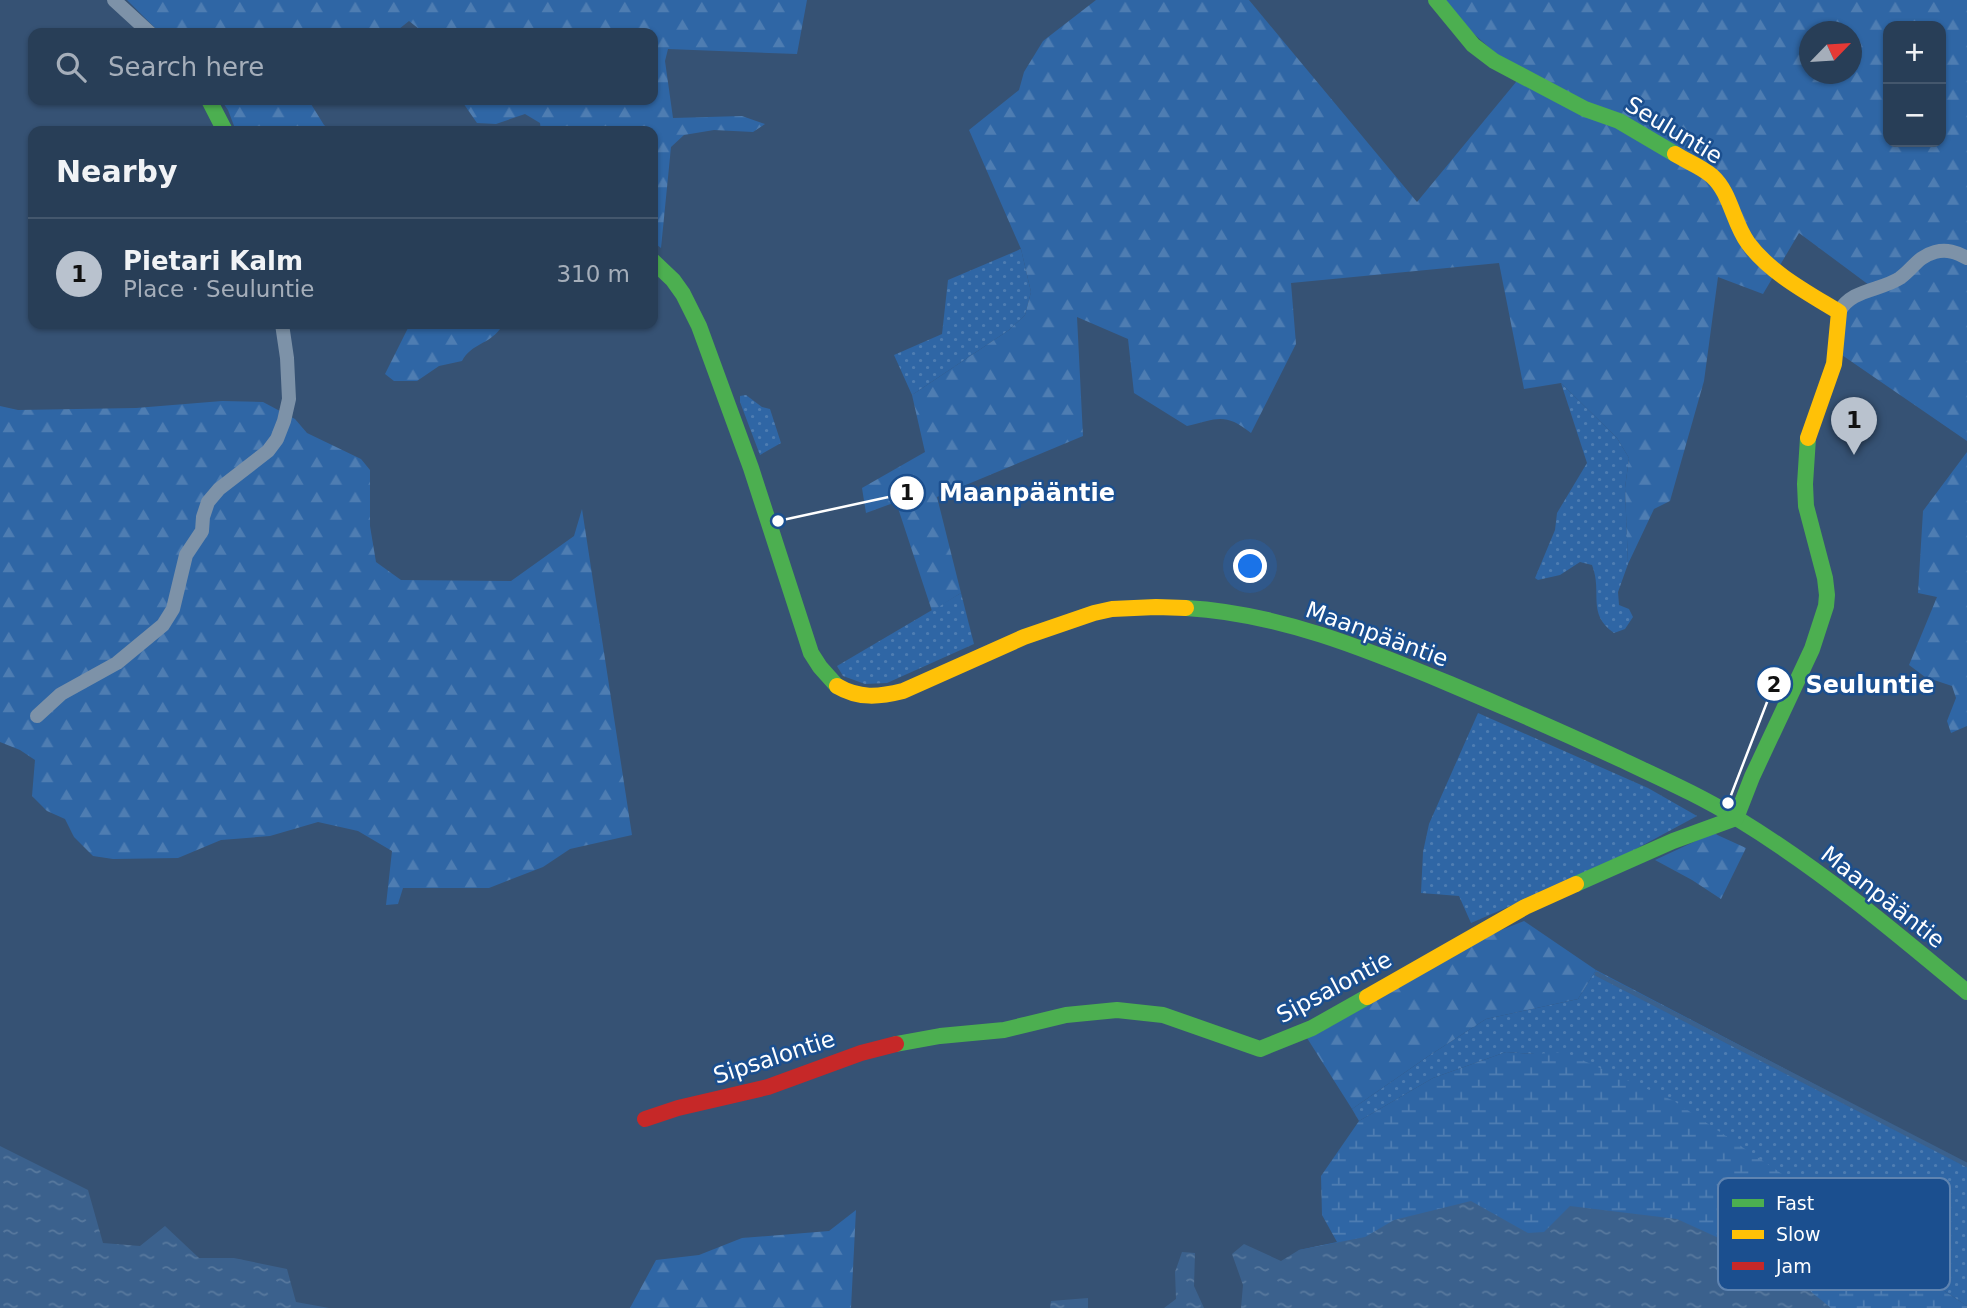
<!DOCTYPE html>
<meta charset="utf-8">
<style>
body{margin:0;font-family:"DejaVu Sans",sans-serif;background:#344961;color:#f1f3f6}
.controls{position:absolute;right:21px;top:21px;display:grid;overflow:hidden;border-radius:14px;box-shadow:0 2px 5px #0004}
.controls button{width:63px;height:63px;display:grid;place-items:center;padding:0;border:0;border-bottom:2px solid #44576d;background:#283e57;color:#f1f3f6;font:35px sans-serif}
.compass{position:absolute;left:1799px;top:21px;width:63px;height:63px;border-radius:50%;background:#283e57;box-shadow:0 2px 5px #0004;rotate:65deg}
.you{position:absolute;left:1251px;top:567px;width:24px;height:24px;margin:-18px;border:5px solid #fff;border-radius:50%;background:#1a73e8;box-shadow:0 0 0 10px #1a73e833}
.badge{display:grid;place-items:center;width:46px;height:46px;border-radius:50%;background:#b9c2ce;color:#111;font-size:23px;font-weight:700}
.pin{position:absolute;translate:-50% -58px;filter:drop-shadow(0 2px 4px #0008)}
.pin::after{content:'';position:absolute;top:37px;width:24px;height:21px;background:inherit;clip-path:polygon(0 0,100% 0,50% 100%)}
.list{margin:0;padding:0;list-style:none}
h2{display:flex;justify-content:space-between;align-items:center;height:91px;margin:0;padding:0 28px;font-size:30px}
h2 small{font-size:23px;font-weight:400;color:#a5aeba}
.list li{display:grid;grid-template-columns:46px 1fr auto;gap:21px;align-items:center;box-sizing:border-box;height:112px;padding:0 28px;border-top:2px solid #44576d}
.list b{display:block;font-size:26px;white-space:nowrap}
.list p{margin:0;font-size:23px;white-space:nowrap;color:#a5aeba}
.list em{font-size:23px;font-style:normal;color:#a5aeba}
.icon{flex:none;width:38px;height:38px;fill:none;stroke:currentColor;stroke-width:2;stroke-linecap:round;stroke-linejoin:round}
.map{position:relative;flex:none;width:1967px;height:1308px;overflow:hidden}
.search{position:absolute;background:#283e57;box-shadow:0 2px 5px #0004;left:28px;top:28px;width:630px;height:77px;display:flex;align-items:center;gap:18px;box-sizing:border-box;padding:0 24px;border-radius:14px;color:#a5aeba;font-size:26px}
.panel{position:absolute;background:#283e57;box-shadow:0 2px 5px #0004;left:28px;top:126px;width:630px;height:203px;border-radius:14px}
.map>svg:first-child{display:block}
.grass{fill:url(#grass-dots)}
.forest{fill:url(#forest-firs);fill-rule:evenodd}
.wetland{fill:url(#wetland-marsh)}
.water{fill:url(#water-ripples)}
.lines{fill:none;stroke-linecap:round;stroke-linejoin:round}
.stream{stroke:#3b618d;stroke-width:4.5}
.street{stroke:#7d92a8;stroke-width:14}
.fast{stroke:#4caf50;stroke-width:16}
.slow{stroke:#ffc107;stroke-width:16}
.jam{stroke:#c62828;stroke-width:16}
.labels{text-anchor:middle;dominant-baseline:central;stroke-width:5;stroke-linejoin:round;paint-order:stroke}
.street-label{font-size:23px;fill:#fff;stroke:#1b4f8f}
.key{fill:#1b4f8f;stroke:#5f84b1;stroke-width:2}
.key-label{font-size:19px;fill:#fff}
.leader{fill:none;stroke:#fff;stroke-width:2.5}
.callout-dot{fill:#fff;stroke:#1b4f8f;stroke-width:2.5}
.mark-label{font-size:21px;text-anchor:middle;font-weight:bold;fill:#111}
.callout-label{font-size:24px;text-anchor:middle;font-weight:bold;fill:#fff;stroke:#1b4f8f;stroke-width:5;stroke-linejoin:round;paint-order:stroke}
</style>
<div class="map">
<svg width="1967" height="1308" viewBox="0 0 1967 1308">
<defs>
<pattern id="grass-dots" width="8" height="8" patternUnits="userSpaceOnUse" patternTransform="scale(1.75)"><rect width="8" height="8" fill="#2f66a5"/><path d="M2 2h.1M6 6h.1" fill="none" stroke="#4e7db2" stroke-width="1.8" stroke-linecap="round"/></pattern>
<pattern id="forest-firs" width="22" height="20" patternUnits="userSpaceOnUse" patternTransform="scale(1.75)"><rect width="22" height="20" fill="#2f66a5"/><path d="M5 1l3.5 6h-7zM16 11l3.5 6h-7z" fill="#4e7db2"/></pattern>
<pattern id="wetland-marsh" width="20" height="14" patternUnits="userSpaceOnUse" patternTransform="scale(1.75)"><rect width="20" height="14" fill="#2f66a5"/><path d="M1 5h8M5 5V1M11 12h8M15 12V8" fill="none" stroke="#4e7db2"/></pattern>
<pattern id="water-ripples" width="26" height="14" patternUnits="userSpaceOnUse" patternTransform="scale(1.75)"><rect width="26" height="14" fill="#3b618d"/><path d="M2 4q2-2 4 0t4 0M15 11q2-2 4 0t4 0" fill="none" stroke="#58799e"/></pattern>
</defs>
<rect width="100%" height="100%" fill="#365274"/>
<g class="grass">
<polygon points="1021,249 1031,292 1025,315 1009,330 912,395 894,355 942,334 948,280"/>
<path d="M1561,383L1617,438L1629,458L1625,488L1628,564L1618,592L1619,605L1629,609L1633,617L1625,629L1614,633C1586,613 1603,593 1592,565L1580,562L1560,575L1538,580L1535,578L1555,530L1557,513L1587,463Z"/>
<polygon points="746,395 762,407 770,409 781,443 760,455 740,402 740,396"/>
<polygon points="961,593 974,644 887,683 865,684 843,676 837,666"/>
<polygon points="1478,713 1648,788 1697,816 1608,864 1471,923 1459,896 1421,893 1423,852 1429,824"/>
<polygon points="1596,970 1967,1164 1967,1306 1943,1290 1854,1214 1791,1180 1535,1054 1506,1052 1433,1078 1359,1121 1352,1109 1430,1055 1486,1019 1578,999"/>
</g>
<g class="forest">
<polygon points="127,0 807,0 797,54 668,49 665,61 673,118 742,116 765,124 753,132 714,130 684,135 671,147 661,248 653,242 653,131 541,131 540,123 525,114 496,124 477,123 461,100 653,100 653,33 424,33 409,21 394,33 160,33"/>
<path d="M1096,0H1249L1417,202L1521,76L1436,0H1967V441L1836,351L1839,312L1873,288L1799,233L1763,294L1718,277L1704,381L1670,501L1654,509L1628,564L1625,488L1629,458L1617,438L1561,383L1524,389L1499,263L1291,283L1296,344L1251,433C1225,412 1217,419 1187,426L1134,393L1128,339L1077,317L1083,436L937,497L961,593L932,611L896,502L866,513L862,488L925,452L912,395L1009,330L1025,315L1031,292L1021,249L969,130L1019,90L1024,72L1043,41ZM1888,26H1941V142H1888ZM1810,32H1852V74H1810Z"/>
<polygon points="221,100 315,100 311,104 324,125 332,131 236,131 228,110"/>
<path d="M412,324H497L500,329C488,345 472,343 462,361L439,366L417,381H394L385,374L409,326Z"/>
<polygon points="222,401 263,402 295,419 307,433 361,459 370,470 370,526 376,562 401,580 511,581 574,536 582,509 632,835 570,849 543,867 489,888 403,888 398,904 386,905 392,851 358,831 318,822 270,836 221,840 178,858 113,859 93,856 74,837 65,819 47,811 32,796 35,760 20,750 0,742 0,406 18,410 136,408"/>
<polygon points="1967,452 1967,726 1951,733 1947,721 1956,698 1952,686 1925,677 1909,665 1937,597 1918,593 1923,511"/>
<polygon points="1713,833 1746,848 1721,899 1692,880 1655,860"/>
<polygon points="1524,921 1596,970 1578,999 1486,1019 1430,1055 1352,1109 1307,1038 1481,938"/>
<polygon points="856,1210 851,1308 630,1308 656,1260 699,1255 742,1238 829,1231"/>
</g>
<polygon class="wetland" points="1506,1052 1535,1054 1564,1052 1674,1101 1791,1180 1854,1214 1943,1290 1967,1306 1967,1308 1270,1308 1299,1250 1337,1242 1322,1215 1321,1176 1359,1121 1433,1078"/>
<g class="water">
<polygon points="0,1146 88,1190 103,1243 140,1246 165,1226 199,1258 234,1258 287,1269 296,1302 329,1308 0,1308"/>
<polygon points="1471,1201 1528,1233 1544,1232 1570,1206 1677,1219 1778,1265 1831,1308 1241,1308 1243,1285 1232,1254 1244,1244 1281,1261 1299,1250 1365,1237 1394,1220"/>
<polygon points="1182,1252 1195,1253 1194,1286 1204,1308 1164,1308 1176,1299 1175,1272"/>
<polygon points="1088,1298 1088,1308 1050,1308 1051,1301"/>
</g>
<g class="lines">
<polyline class="stream" points="1597,974 1967,1165"/>
<g class="street">
<polyline points="114,0 150,33"/>
<path d="M1839,312C1851,289 1880,291 1900,278C1914,268 1917,257 1935,252C1947,249 1956,252 1967,258"/>
<polyline points="37,716 61,694 117,663 163,625 173,609 186,555 202,531 203,517 208,502 219,489 268,451 277,439 284,421 289,399 287,358 282,324"/>
</g>
<g class="fast">
<polyline points="1436,0 1473,45 1494,61 1585,109 1619,121 1675,154"/>
<polyline points="209,100 225,131"/>
<polyline points="653,261 673,280 683,294 699,326 751,468 811,653 820,667 837,686"/>
<path d="M1186,608C1278,613 1366,649 1450,684C1507,708 1564,733 1620,759C1660,778 1701,796 1738,819C1820,869 1894,931 1967,992"/>
<polyline points="1576,884 1673,841 1736,818 1752,777 1812,649 1826,606 1827,595 1825,578 1806,506 1805,484 1808,438"/>
<polyline points="896,1044 940,1036 1004,1030 1066,1015 1117,1010 1163,1015 1260,1049 1312,1028 1367,997"/>
</g>
<g class="slow">
<path d="M1675,154C1686,161 1702,167 1712,176C1731,193 1733,223 1748,243C1770,273 1808,293 1839,312L1834,364L1808,438"/>
<path d="M837,686C859,699 879,697 903,691L1024,637L1094,613L1112,609L1156,607L1186,608"/>
<polyline points="1367,997 1525,907 1576,884"/>
</g>
<polyline class="jam" points="645,1119 678,1108 768,1087 861,1053 896,1044"/>
</g>
<g class="labels">
<g class="street-label">
<text transform="translate(1674 130) rotate(31)">Seuluntie</text>
<text transform="translate(1377 634) rotate(20)">Maanpääntie</text>
<text transform="translate(1883 897) rotate(38)">Maanpääntie</text>
<text transform="translate(1334 987) rotate(-28)">Sipsalontie</text>
<text transform="translate(774 1057) rotate(-18)">Sipsalontie</text>
</g>
</g>
<rect x="1718" y="1178" width="232" height="112" rx="10" class="key"/>
<rect x="1732" y="1199" width="32" height="8" fill="#4caf50"/>
<rect x="1732" y="1230" width="32" height="9" fill="#ffc107"/>
<rect x="1732" y="1262" width="32" height="8" fill="#c62828"/>
<g class="key-label">
<text x="1776" y="1210">Fast</text>
<text x="1776" y="1241">Slow</text>
<text x="1776" y="1273">Jam</text>
</g>
<path class="leader" d="M778 521L907 493M1728 803L1774 684"/>
<g class="callout-dot">
<circle cx="778" cy="521" r="7"/>
<circle cx="1728" cy="803" r="7"/>
<circle cx="907" cy="493" r="18"/>
<circle cx="1774" cy="684" r="18"/>
</g>
<g class="mark-label">
<text x="907" y="500">1</text>
<text x="1774" y="692">2</text>
</g>
<g class="callout-label">
<text x="1027" y="501">Maanpääntie</text>
<text x="1870" y="693">Seuluntie</text>
</g>
</svg>
<div class="controls">
<button>+</button>
<button>−</button>
</div>
<svg class="compass" viewBox="-18 -18 36 36"><path d="M0-13l5 13h-10z" fill="#e53935"/><path d="M0 13l5-13h-10z" fill="#a5aeba"/></svg>
<div class="you"></div>
<div class="pin badge" style="left:1854px;top:455px">1</div>
<div class="search"><svg class="icon" aria-label="search" viewBox="0 0 24 24"><circle cx="10" cy="10" r="6"/><path d="M15 15l6 6"/></svg>Search here</div>
<section class="panel">
<h2>Nearby<small></small></h2>
<ul class="list">
<li><span class="badge">1</span><div><b>Pietari Kalm</b><p>Place · Seuluntie</p></div><em>310 m</em></li>
</ul>
</section>
</div>
